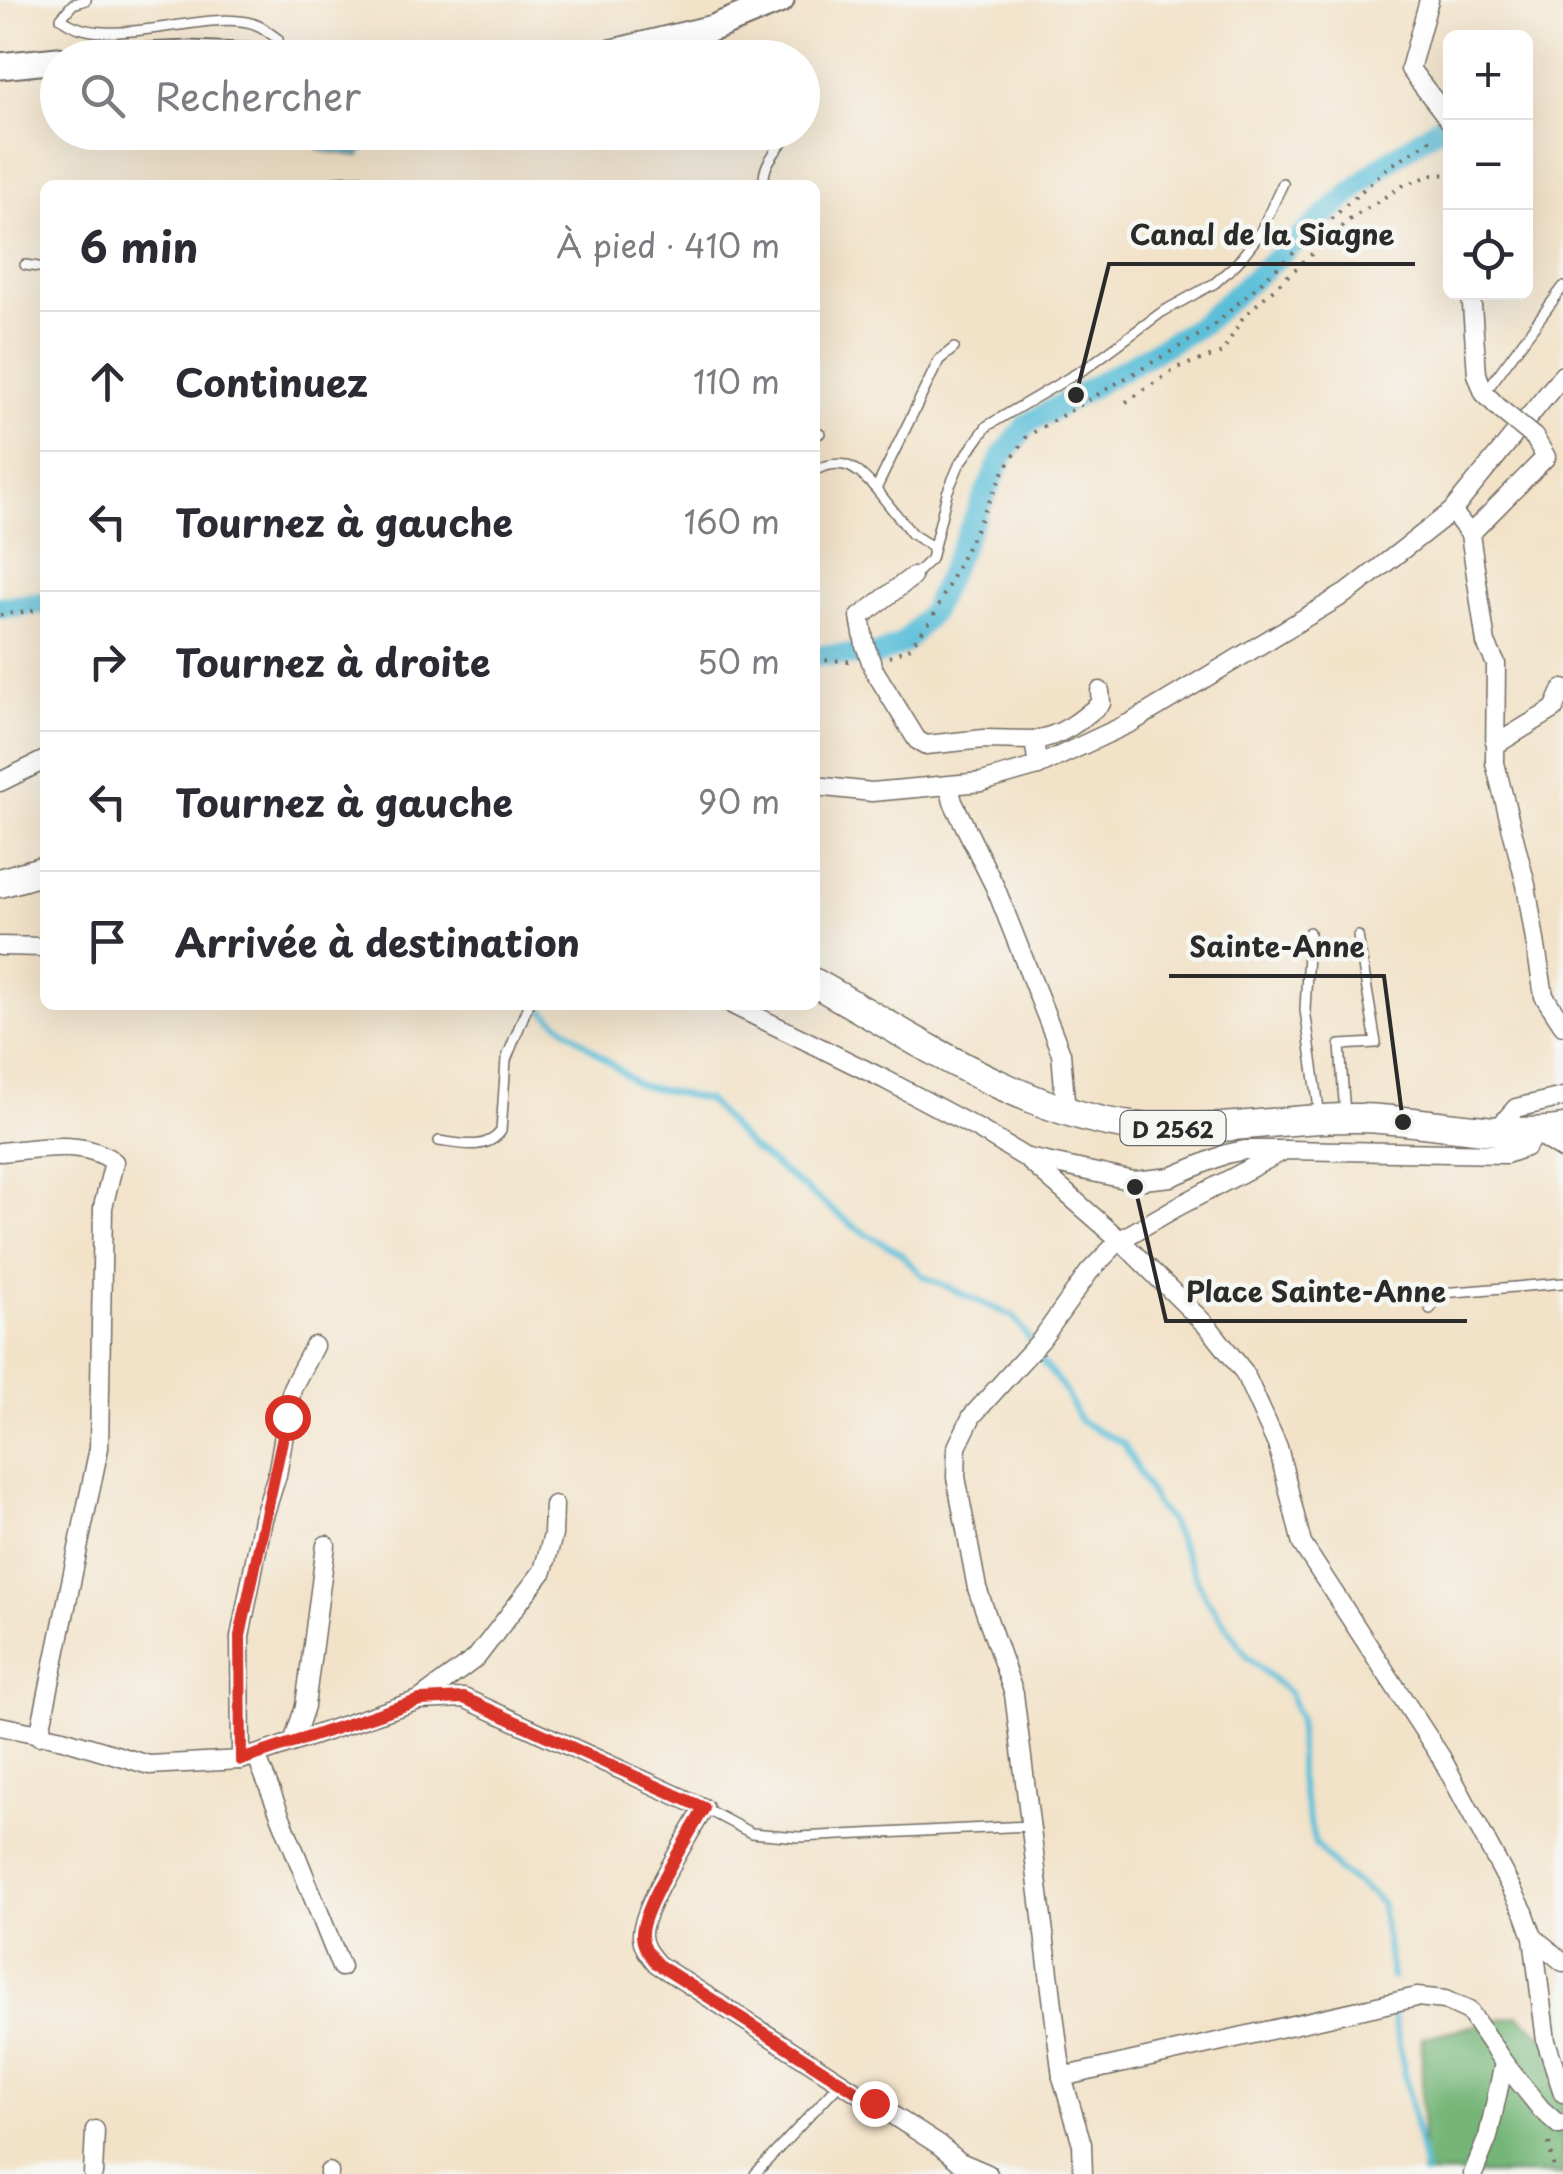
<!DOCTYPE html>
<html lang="fr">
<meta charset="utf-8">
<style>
body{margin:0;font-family:"Playpen Sans",sans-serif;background:#f2f2f3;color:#2b2b33}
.controls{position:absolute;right:30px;top:30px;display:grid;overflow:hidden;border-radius:15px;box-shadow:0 10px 40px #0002}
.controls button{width:90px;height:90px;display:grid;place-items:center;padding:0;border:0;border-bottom:2px solid #e1e1e2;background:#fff;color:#2b2b33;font:50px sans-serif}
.stop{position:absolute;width:30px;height:30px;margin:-22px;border:8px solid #d93025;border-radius:50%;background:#fff}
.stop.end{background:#d93025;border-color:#fff;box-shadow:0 2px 10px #0008}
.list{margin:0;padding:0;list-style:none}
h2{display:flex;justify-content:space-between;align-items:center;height:130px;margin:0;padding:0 40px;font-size:42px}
h2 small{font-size:32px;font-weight:400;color:#7c7c81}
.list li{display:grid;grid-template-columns:65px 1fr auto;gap:30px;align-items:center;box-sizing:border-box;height:140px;padding:0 40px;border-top:2px solid #e1e1e2}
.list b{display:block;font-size:38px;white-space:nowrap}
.list em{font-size:32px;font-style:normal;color:#7c7c81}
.icon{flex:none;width:55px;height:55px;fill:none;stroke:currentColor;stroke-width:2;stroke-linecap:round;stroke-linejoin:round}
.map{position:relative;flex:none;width:1563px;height:2174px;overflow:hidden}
.search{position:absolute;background:#fff;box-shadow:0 10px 40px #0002;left:40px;top:40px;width:780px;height:110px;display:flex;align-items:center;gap:25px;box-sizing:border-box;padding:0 35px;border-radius:55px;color:#7c7c81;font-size:38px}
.panel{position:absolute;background:#fff;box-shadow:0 10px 40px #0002;left:40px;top:180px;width:780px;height:830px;border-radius:15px}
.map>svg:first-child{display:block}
.forest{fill:#74b678;stroke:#507052;stroke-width:2.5}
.water{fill:#5bbfd9;stroke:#437582;stroke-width:2.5}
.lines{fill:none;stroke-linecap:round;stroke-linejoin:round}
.stream{stroke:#5bbfd9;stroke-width:6}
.canal{stroke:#5bbfd9;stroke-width:22}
.lane-casing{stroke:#716b62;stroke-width:12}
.street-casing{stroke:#716b62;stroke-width:21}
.secondary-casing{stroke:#716b62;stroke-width:29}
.primary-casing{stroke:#716b62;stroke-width:31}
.path{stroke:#716b62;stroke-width:4;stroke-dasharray:2.5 8;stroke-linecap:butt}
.lane{stroke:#fff;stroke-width:9}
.street{stroke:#fff;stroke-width:18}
.secondary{stroke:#fff;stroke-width:25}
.primary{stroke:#fff;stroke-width:28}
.street-bridge-casing{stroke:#716b62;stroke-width:21;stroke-linecap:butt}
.street-bridge{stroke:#fff;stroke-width:18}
.route{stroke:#d93025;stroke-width:12}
.labels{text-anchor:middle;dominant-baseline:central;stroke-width:9;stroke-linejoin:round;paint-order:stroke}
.shield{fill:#f6f6f2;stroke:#686867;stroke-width:2.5}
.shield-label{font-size:22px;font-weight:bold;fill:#2b2b2b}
.leader{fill:none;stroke:#2b2b2b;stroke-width:4}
.callout-dot{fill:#2b2b2b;stroke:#f6f6f2;stroke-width:4}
.callout-label{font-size:28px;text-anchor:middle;font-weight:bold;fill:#2b2b2b;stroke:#f6f6f2;stroke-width:9;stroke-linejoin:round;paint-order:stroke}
</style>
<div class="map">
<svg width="1563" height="2174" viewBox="0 0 1563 2174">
<rect width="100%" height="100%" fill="#f6f6f2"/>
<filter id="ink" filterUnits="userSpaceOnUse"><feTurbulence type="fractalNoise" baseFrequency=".01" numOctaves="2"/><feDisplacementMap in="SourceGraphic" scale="20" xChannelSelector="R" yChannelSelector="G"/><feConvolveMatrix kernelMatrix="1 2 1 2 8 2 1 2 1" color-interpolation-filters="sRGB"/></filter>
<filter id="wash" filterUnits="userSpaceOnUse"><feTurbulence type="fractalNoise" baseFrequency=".0048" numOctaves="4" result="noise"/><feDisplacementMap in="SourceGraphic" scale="40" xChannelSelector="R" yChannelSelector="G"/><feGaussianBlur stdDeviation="2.25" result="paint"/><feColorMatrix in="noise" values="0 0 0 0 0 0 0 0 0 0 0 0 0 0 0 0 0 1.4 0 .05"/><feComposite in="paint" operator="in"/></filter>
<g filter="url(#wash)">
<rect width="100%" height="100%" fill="#f2e2c8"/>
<polygon class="forest" points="1518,2015 1563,2052 1563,2174 1422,2174 1422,2038"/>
<polygon class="water" points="324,133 367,144 359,156 319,150"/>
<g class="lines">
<g class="stream">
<polyline points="544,1011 638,1085 707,1100 749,1146 856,1228 899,1252 923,1276 1014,1317 1029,1339"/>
<polyline points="1038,1357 1062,1386 1080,1421 1124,1444 1157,1506 1170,1522 1205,1596 1248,1657 1289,1693 1299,1718 1299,1777 1315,1844 1339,1871 1372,1894 1381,1904 1392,1978"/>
<polyline points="1393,2014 1425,2174"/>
</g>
<g class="canal">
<polyline points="0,607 45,603"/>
<polyline points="817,655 876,655 904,643 932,611 1002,457 1027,424 1199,326 1383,165 1441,125"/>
</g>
</g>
</g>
<g filter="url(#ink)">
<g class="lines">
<g class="lane-casing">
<g id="lane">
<path d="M86,0L73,4L61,18C105,56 213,4 259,26C265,29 272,35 278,39L279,53"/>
<polyline points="675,58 693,55 717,58"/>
<polyline points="335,185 337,181 361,180"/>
<path d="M764,185C762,161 778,152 789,132"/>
<polyline points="25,265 45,268"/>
<polyline points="1486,391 1563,287"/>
<polyline points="815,436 820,433"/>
<path d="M815,470C845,457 855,467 876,489"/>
<polyline points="934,548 912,534 876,489 939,360 954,348"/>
<polyline points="912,577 931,559 947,493 959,465 987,426 1089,366 1162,312 1215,283 1237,263 1259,235 1283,183"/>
<polyline points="1309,932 1305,1010 1320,1116"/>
<polyline points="1345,1115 1340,1045 1376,1043 1358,936"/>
<path d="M439,1141C461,1144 487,1151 501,1131L506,1060L528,1005"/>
<polyline points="1430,1309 1442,1293 1563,1283"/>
<polyline points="704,1808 751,1833 799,1837 1029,1826"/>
<polyline points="755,2174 841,2082"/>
</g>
</g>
<g class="street-casing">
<g id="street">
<polyline points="1429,0 1410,69 1450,121"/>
<polyline points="1471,292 1477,374 1484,393 1501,410"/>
<polyline points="1452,511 1470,534 1486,643 1496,664 1495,763 1526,885 1544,996 1563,1025"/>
<polyline points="1470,534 1546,457 1534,437"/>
<polyline points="865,645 860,617 912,577"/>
<polyline points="874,670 917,740 926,745 984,739 1034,740 1038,766"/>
<path d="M1034,740C1062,736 1080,721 1101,703L1100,691"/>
<polyline points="1495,745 1554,709 1563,689"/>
<polyline points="0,782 45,760"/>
<polyline points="815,786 872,792 982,782 1038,766 1132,722 1351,590 1452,511 1563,375"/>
<polyline points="949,786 953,802 996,889 1061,1053 1066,1111"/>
<polyline points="0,946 45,947"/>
<polyline points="733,1005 886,1080 980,1130 1026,1158 1120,1240 1210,1329 1244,1372 1278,1447 1302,1544 1441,1757 1524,1912 1533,1937 1546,2041 1563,2093"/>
<polyline points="1495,1132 1516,1108 1563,1097"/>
<path d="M0,1152C36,1149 84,1138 114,1162L103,1207L99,1448L39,1736"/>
<polyline points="1028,1158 1134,1181 1171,1177 1226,1154 1245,1150 1285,1150"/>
<path d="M419,1700L464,1698L704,1808C690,1834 640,1911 642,1936C643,1948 650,1955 657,1964L939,2145L960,2162L988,2174"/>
<polyline points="0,1726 63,1739 149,1765 241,1760 419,1700 476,1658 543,1571 553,1535 554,1505"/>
<polyline points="293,1742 305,1706 326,1545"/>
<polyline points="256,1755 341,1967"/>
<polyline points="241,1760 240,1637 263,1519 277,1475 292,1388 314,1346"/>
<polyline points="1533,1937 1563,1962"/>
<polyline points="1062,2077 1417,1997 1445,2000 1469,2011 1504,2063 1541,2109 1559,2125 1563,2124"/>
<polyline points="329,2172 329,2174"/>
<polyline points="93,2174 95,2130"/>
<polyline points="1083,2174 1082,2144 1062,2077 1014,1694 977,1588 956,1477 957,1447 972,1416 1041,1340 1089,1272 1120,1240 1177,1207 1285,1150 1506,1154 1526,1147 1536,1133 1563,1150"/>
<polyline points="1473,2174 1488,2137 1504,2063"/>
</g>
</g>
<g class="secondary-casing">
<g id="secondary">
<polyline points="99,58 189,54 297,58"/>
<polyline points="589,58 713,28 781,0"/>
<polyline points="0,66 58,60"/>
</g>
</g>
<g class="primary-casing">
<g id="primary">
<polyline points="0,883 45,870"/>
<path d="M815,983C912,1037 1028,1116 1139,1127C1211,1134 1286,1117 1359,1118C1427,1119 1495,1139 1563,1129"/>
</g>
</g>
<g class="path">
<polyline points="1126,402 1179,367 1222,353 1243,317 1349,220 1402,186 1435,174 1450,175"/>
<polyline points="0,615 45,609"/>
<polyline points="889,657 909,648 932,619 1005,469 1027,436 1211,328 1387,168 1437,136"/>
<polyline points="815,660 850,661"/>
<polyline points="1549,2143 1555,2174"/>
</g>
<use href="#lane" class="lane"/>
<use href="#street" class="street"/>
<use href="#secondary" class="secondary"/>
<use href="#primary" class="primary"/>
<g class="street-bridge-casing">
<g id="street-bridge">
<polyline points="1501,410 1534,437"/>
<polyline points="865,645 874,670"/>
</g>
</g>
<use href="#street-bridge" class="street-bridge"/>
</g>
</g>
<g class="lines" filter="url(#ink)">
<path class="route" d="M287,1417L240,1636L241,1760L420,1700L464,1698L704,1808C690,1834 640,1911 642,1936C643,1948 650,1955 657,1964L874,2103"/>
</g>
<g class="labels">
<rect class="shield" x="1120.5" y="1111" width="105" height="34" rx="8"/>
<g class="shield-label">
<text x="1173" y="1128">D 2562</text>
</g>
</g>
<path class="leader" d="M1076 395L1109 264H1415M1403 1122L1384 976H1169M1135 1187L1166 1321H1467"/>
<g class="callout-dot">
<circle cx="1076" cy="395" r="10"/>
<circle cx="1403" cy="1122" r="10"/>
<circle cx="1135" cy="1187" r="10"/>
</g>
<g class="callout-label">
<text x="1262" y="245">Canal de la Siagne</text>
<text x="1277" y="957">Sainte-Anne</text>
<text x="1316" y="1302">Place Sainte-Anne</text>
</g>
</svg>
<div class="controls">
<button>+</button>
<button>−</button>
<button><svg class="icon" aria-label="locate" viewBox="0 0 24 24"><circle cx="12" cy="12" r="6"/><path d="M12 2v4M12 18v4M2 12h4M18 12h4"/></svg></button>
</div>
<div class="stop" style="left:287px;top:1417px"></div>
<div class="stop end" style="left:874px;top:2103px"></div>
<div class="search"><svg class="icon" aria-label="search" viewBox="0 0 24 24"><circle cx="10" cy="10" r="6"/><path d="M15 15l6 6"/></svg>Rechercher</div>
<section class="panel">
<h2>6 min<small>À pied · 410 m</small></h2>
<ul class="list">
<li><svg class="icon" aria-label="ahead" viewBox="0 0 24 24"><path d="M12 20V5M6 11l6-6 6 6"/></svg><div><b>Continuez</b></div><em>110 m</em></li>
<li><svg class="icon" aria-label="left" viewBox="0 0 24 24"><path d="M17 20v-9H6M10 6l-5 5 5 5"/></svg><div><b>Tournez à gauche</b></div><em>160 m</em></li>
<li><svg class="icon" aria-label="right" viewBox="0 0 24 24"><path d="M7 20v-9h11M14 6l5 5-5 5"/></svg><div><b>Tournez à droite</b></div><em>50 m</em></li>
<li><svg class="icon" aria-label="left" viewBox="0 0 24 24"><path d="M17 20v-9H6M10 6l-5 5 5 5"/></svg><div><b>Tournez à gauche</b></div><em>90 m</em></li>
<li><svg class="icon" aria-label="arrive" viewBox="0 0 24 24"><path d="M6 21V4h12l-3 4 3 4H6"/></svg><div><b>Arrivée à destination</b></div></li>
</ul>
</section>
</div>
